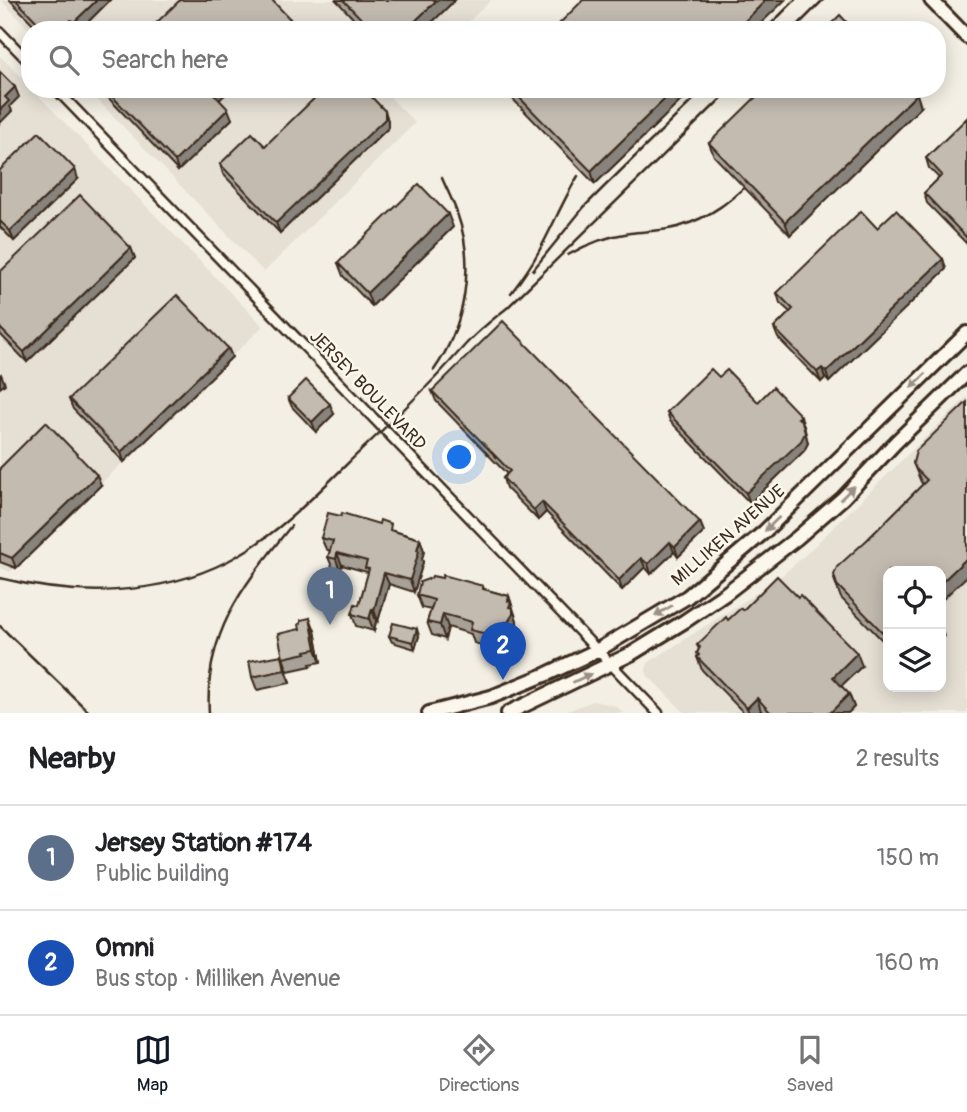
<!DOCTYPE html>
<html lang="en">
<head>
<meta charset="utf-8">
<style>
	:root { --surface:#fff; --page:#f2f2f2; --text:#202124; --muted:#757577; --line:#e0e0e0; --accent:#111827 }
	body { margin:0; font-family:Pangolin,sans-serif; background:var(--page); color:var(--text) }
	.controls { position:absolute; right:21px; bottom:21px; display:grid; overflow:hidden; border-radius:14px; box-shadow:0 4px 18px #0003 }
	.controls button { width:63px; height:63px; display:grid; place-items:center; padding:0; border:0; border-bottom:2px solid var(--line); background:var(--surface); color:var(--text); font:35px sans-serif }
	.you { position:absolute; left:460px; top:458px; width:24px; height:24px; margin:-18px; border:5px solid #fff; border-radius:50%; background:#1a73e8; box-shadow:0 0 0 10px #1a73e833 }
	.badge { display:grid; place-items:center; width:46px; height:46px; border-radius:50%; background:var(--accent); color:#fff; font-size:23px; font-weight:700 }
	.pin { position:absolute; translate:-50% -58px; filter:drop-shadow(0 2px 4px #0008) }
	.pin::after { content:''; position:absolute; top:37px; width:24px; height:21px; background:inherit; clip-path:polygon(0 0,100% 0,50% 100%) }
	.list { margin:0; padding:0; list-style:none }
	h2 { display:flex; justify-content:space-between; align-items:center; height:91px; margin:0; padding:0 28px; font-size:30px }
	h2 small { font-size:23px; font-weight:400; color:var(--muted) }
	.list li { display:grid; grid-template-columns:46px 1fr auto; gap:21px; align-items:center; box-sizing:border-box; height:105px; padding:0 28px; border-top:2px solid var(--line) }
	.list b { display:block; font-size:26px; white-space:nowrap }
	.list p { margin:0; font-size:23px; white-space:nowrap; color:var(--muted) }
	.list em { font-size:23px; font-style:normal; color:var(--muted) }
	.icon { flex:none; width:38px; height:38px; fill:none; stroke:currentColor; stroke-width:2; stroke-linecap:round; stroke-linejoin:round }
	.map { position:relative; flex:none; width:967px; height:713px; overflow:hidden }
	.search { position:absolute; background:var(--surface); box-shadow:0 4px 18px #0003; left:21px; right:21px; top:21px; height:77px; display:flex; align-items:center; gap:18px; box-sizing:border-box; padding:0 24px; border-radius:28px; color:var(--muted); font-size:26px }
	.sheet { height:301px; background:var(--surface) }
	nav { display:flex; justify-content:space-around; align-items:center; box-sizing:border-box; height:98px; border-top:2px solid var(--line); background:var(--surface); font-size:19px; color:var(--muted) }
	nav a { display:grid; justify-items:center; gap:4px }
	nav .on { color:var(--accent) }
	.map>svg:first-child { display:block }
</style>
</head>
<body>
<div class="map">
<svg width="967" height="713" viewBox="0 0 967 713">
	<rect width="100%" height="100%" fill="#f3efe4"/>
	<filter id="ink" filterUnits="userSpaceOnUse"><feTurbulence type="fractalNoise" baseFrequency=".0143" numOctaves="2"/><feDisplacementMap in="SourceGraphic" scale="14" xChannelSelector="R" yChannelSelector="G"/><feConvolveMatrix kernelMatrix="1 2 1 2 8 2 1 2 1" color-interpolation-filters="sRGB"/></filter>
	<g filter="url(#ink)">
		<g fill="#e5dfd4" fill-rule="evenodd">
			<path d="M 1,0 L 491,0 L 460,30 L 30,30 Z"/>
			<path d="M 0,56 L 30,86 L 30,89 L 32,89 L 263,326 L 10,572 L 0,568 Z"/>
			<path d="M 87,89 L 400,89 L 391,98 L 415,123 L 264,272 Z"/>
			<path d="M 967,397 L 967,713 L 685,713 L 647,675 L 646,670 L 648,663 L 774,582 L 801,559 ZM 888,571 L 941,571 L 941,687 L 888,687 Z"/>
			<path d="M 593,701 L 616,706 L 623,713 L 562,713 Z"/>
		</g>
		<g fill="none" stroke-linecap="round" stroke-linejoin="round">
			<g stroke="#3b2a1e" stroke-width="13">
				<g id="minor">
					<path d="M 0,32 L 30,63"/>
					<path d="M 56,89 L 658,713"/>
				</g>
			</g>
			<g stroke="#3b2a1e" stroke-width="18">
				<path id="secondary" d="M 931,0 L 967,37"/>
			</g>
			<g stroke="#3b2a1e" stroke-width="18">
				<g id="primary">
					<path d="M 429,713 L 491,697 L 547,674 L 598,650 L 687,597 L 764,532 L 967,333"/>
					<path d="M 508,713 L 631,654 L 685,621 L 725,594 L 797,538 L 843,498 L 896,442 L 967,373"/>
				</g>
			</g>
			<use href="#minor" stroke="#fbf7ec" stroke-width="8"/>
			<use href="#secondary" stroke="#fbf7ec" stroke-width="12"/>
			<use href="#primary" stroke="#fbf7ec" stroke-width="12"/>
			<g stroke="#3b2a1e" stroke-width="2.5">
				<path d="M 765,30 L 795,0"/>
				<path d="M 793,30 L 823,0"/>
				<path d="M 568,255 C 587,244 608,236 630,233 C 646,231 663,231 678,227 C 715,216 733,198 760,173"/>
				<path d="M 533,270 L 584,207 L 604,187 L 704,89"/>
				<path d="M 511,293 C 521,280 531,266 539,251 C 553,226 563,200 578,176"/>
				<path d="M 434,370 C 465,326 476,265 457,213 C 453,201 447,190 442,178"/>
				<path d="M 0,578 C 75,597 157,597 228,561 C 274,537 311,500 347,464 C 375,437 404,410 431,382 C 443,370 455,356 467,343 C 479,330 493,319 507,308 L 731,89"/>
				<path d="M 0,626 L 90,713"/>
				<path d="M 209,713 C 204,632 244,585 291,526"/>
			</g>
		</g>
		<g fill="#a8a197" stroke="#3b2a1e" stroke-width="2">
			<path d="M 10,0 L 110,0 L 80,30 L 39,30 Z"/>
			<path d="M 336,0 L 455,0 L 424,30 L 364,30 Z"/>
			<path d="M 100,89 L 231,89 L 219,100 L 232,119 L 178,171 Z"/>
			<path d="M 505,89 L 693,89 L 595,184 L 506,92 Z"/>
			<path d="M 921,107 L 790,235 L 714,156 L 709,143 Z"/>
			<path d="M 385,111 L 388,121 L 388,128 L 280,233 L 223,174 L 220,164 L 265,146 Z"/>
			<path d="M 967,118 L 967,244 L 927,203 L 924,193 L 939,178 L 929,168 L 926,158 Z"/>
			<path d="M 0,170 L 78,179 L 14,241 L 0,227 Z"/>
			<path d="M 453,227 L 372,306 L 343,276 L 338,263 Z"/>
			<path d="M 877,228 L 943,259 L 946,269 L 829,382 L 825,378 L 821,382 L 778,338 L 774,328 L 790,312 L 780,303 L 777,293 Z"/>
			<path d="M 131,248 L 135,258 L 27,362 L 0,334 L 0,272 Z"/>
			<path d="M 228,348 L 232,357 L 124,462 L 73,409 L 69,399 Z"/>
			<path d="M 719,377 L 758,402 L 804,426 L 808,443 L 804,451 L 750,503 L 670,421 L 667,412 Z"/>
			<path d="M 432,391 L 700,522 L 704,532 L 678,557 L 674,552 L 651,574 L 645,567 L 622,590 L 546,512 L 538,520 L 506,488 L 503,478 L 507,474 L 436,401 Z"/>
			<path d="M 288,398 L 334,414 L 316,432 L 292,407 Z"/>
			<path d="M 967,402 L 888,571 L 888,646 L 841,598 L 834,579 L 869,538 L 923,484 L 921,482 L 913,463 Z"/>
			<path d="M 0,468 L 101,485 L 16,568 L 0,562 Z"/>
			<path d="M 394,531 L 420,539 L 424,551 L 422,559 L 423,562 L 414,592 L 389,584 L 378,621 L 376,621 L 374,631 L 356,626 L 352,614 L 359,605 L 368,574 L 367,572 L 342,565 L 340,571 L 333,569 L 328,557 L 330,551 L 326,549 L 321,538 Z"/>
			<path d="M 442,578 L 483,586 L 484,589 L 509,596 L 517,621 L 517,627 L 513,635 L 510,635 L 509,640 L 505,639 L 503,647 L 491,650 L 489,647 L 474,643 L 471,634 L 448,627 L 445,639 L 432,635 L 427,622 L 431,610 L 422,608 L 417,595 Z"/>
			<path d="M 743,610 L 862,666 L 841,686 L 849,694 L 854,707 L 848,713 L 763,713 L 761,711 L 759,713 L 744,713 L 702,670 L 697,657 L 698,655 L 697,653 L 699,649 L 697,645 L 728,620 Z"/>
			<path d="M 310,618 L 315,631 L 321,662 L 310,664 L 311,666 L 288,671 L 283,658 L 300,629 Z"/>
			<path d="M 389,636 L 419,636 L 415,649 L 392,642 Z"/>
			<path d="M 282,655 L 286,668 L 290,683 L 257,690 L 252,677 Z"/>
		</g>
		<g fill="#88837b" stroke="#3b2a1e" stroke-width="2">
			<path d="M 97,0 L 110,0 L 80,30 L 76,30 L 74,22 Z"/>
			<path d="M 437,0 L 455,0 L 424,30 L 406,30 Z"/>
			<path d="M 766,0 L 785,0 L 754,30 L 736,30 Z"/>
			<path d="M 290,19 L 293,28 L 292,30 L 278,30 Z"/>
			<path d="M 71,20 L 75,30 L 61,30 Z"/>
			<path d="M 15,87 L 19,97 L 10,106 L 12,111 L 0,123 L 0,110 L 5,97 Z"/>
			<path d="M 217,89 L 231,89 L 216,103 L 213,93 Z"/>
			<path d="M 675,89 L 693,89 L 595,184 L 591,171 Z"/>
			<path d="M 917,94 L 921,107 L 790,235 L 785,222 Z"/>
			<path d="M 228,109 L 232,119 L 178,171 L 175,161 Z"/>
			<path d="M 385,111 L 388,121 L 388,128 L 280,233 L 276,223 Z"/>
			<path d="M 75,169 L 78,179 L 14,241 L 10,231 Z"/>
			<path d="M 448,214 L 453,227 L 372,306 L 367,293 Z"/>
			<path d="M 131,248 L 135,258 L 27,362 L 24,352 Z"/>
			<path d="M 943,259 L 946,269 L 829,382 L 826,372 Z"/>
			<path d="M 228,348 L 232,357 L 124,462 L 121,452 Z"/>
			<path d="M 822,368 L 825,378 L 821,382 L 817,372 Z"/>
			<path d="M 1,374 L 5,384 L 0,388 L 0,375 Z"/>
			<path d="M 330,404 L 334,414 L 316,432 L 312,422 Z"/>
			<path d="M 801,416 L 808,443 L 804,451 L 750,503 L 746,493 Z"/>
			<path d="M 97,475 L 101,485 L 16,568 L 12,558 Z"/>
			<path d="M 542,502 L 546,512 L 538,520 L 534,510 Z"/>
			<path d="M 700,522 L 704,532 L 678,557 L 675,547 Z"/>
			<path d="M 420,539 L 424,551 L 422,559 L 423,562 L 414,592 L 410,580 Z"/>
			<path d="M 670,542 L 674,552 L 651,574 L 648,564 Z"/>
			<path d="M 337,553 L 342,565 L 340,571 L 336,559 Z"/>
			<path d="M 641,558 L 645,567 L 622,590 L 619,580 Z"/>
			<path d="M 967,558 L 967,576 L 941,601 L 941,583 Z"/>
			<path d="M 384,573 L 389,584 L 378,621 L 374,610 Z"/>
			<path d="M 509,596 L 517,621 L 517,627 L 513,635 L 508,622 L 508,601 Z"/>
			<path d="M 372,609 L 376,621 L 374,631 L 369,619 Z"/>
			<path d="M 443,614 L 448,627 L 445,639 L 440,625 Z"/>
			<path d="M 310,618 L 315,631 L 321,662 L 316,649 Z"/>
			<path d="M 505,622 L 510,635 L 509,640 L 504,627 Z"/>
			<path d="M 500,626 L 505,639 L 503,647 L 498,634 Z"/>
			<path d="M 941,627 L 944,637 L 941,640 Z"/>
			<path d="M 417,629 L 419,636 L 415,649 L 413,642 Z"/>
			<path d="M 857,653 L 862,666 L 837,690 L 833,677 Z"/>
			<path d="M 282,655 L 286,668 L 290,683 L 285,670 Z"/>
			<path d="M 849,694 L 854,707 L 848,713 L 830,713 Z"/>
			<path d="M 757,698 L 761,711 L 759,713 L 749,713 L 747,708 Z"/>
		</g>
		<g fill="#c3bbb0" stroke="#3b2a1e" stroke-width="2">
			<path d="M 16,0 L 97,0 L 74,22 L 71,20 L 61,30 L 52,30 L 47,24 L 43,28 Z"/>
			<path d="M 180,0 L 272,0 L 290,19 L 278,30 L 149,30 Z"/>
			<path d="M 343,0 L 437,0 L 406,30 L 372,30 Z"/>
			<path d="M 583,0 L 766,0 L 736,30 L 553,30 Z"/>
			<path d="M 840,15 L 854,30 L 825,30 Z"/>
			<path d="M 0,72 L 15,87 L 5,97 L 9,101 L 0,110 Z"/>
			<path d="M 105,89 L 217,89 L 213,93 L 228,109 L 175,161 Z"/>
			<path d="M 324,89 L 364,89 L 385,111 L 385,119 L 276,223 L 220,164 L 252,133 L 265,146 Z"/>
			<path d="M 511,89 L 675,89 L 591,171 Z"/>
			<path d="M 764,89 L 912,89 L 917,94 L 785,222 L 709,143 Z"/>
			<path d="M 967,118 L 967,238 L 924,193 L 942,175 L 926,158 Z"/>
			<path d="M 39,132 L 75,169 L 10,231 L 0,221 L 0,170 Z"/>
			<path d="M 419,184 L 448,214 L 367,293 L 338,263 Z"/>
			<path d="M 80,195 L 131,248 L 24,352 L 0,328 L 0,272 Z"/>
			<path d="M 896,210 L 943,259 L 826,372 L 822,368 L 817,372 L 774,328 L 793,309 L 777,293 L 861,211 L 877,228 Z"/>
			<path d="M 177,295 L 228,348 L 121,452 L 69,399 Z"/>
			<path d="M 503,321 L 700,522 L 675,547 L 670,542 L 648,564 L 641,558 L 619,580 L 542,502 L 534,510 L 503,478 L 510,471 L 432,391 Z"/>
			<path d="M 711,369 L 719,377 L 727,370 L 758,402 L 773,387 L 801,416 L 798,418 L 802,421 L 805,433 L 801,441 L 746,493 L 667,412 Z"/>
			<path d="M 306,380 L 330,404 L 312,422 L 288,398 Z"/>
			<path d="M 967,402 L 967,558 L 941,583 L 941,571 L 888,571 L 888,638 L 837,585 L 834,575 L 837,567 L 869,538 L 927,480 L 916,469 L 913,463 L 916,451 Z"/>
			<path d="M 46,422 L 97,475 L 12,558 L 0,553 L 0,468 Z"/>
			<path d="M 328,513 L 341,516 L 342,513 L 379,524 L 380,520 L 391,524 L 390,530 L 420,539 L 417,550 L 419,551 L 410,580 L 384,573 L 374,610 L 372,609 L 369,619 L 352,614 L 355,604 L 359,605 L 369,569 L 365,568 L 367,561 L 337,553 L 336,559 L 328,557 L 333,541 L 321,538 Z"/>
			<path d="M 443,575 L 483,586 L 483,589 L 509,596 L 508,601 L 511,602 L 509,607 L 513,608 L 513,614 L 508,622 L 505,622 L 504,627 L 500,626 L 498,634 L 486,637 L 487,634 L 470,630 L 472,622 L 443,614 L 440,625 L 427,622 L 434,600 L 417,595 L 420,582 L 431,578 L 432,576 L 442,578 Z"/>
			<path d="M 777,576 L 798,597 L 800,595 L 857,653 L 833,677 L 849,694 L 830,713 L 771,713 L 757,698 L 747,708 L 697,657 L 699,655 L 697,653 L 700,647 L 697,645 L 726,617 L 728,620 L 741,608 L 743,610 Z"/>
			<path d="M 310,618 L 316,649 L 305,651 L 306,653 L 283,658 L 278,634 L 300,629 L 299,624 L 301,623 L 301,620 Z"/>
			<path d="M 393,623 L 417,629 L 413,642 L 389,636 Z"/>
			<path d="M 282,655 L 285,670 L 252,677 L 249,661 Z"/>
		</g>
		<defs><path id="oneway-solid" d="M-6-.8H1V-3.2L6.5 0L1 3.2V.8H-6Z" transform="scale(1.75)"/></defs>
		<g fill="#9b9085">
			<use href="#oneway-solid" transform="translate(918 381) rotate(136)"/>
			<use href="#oneway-solid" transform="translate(847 493) rotate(-45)"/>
			<use href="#oneway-solid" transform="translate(772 524) rotate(136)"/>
			<use href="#oneway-solid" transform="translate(663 611) rotate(149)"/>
			<use href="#oneway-solid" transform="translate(582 678) rotate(-25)"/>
		</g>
	</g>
	<g text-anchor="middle" stroke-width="5" stroke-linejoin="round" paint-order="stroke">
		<g font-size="18" fill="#3b2a1e" stroke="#fbf7ec">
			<text transform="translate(368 390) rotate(46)" y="6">JERSEY BOULEVARD</text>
			<text transform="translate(728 535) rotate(-41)" y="6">MILLIKEN AVENUE</text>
		</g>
	</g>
</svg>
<div class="controls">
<button><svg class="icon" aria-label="locate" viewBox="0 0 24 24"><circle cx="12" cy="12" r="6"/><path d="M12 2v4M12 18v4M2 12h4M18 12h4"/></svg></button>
<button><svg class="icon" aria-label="layers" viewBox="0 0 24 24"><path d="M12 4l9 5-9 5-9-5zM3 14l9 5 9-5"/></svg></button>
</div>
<div class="you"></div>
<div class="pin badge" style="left:330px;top:625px;background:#5c6f8a">1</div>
<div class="pin badge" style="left:503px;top:680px;background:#1a4fb4">2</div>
<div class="search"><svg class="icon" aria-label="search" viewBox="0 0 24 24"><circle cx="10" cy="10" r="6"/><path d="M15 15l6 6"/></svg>Search here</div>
</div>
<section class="sheet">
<h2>Nearby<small>2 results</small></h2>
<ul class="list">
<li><span class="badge" style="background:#5c6f8a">1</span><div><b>Jersey Station #174</b><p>Public building</p></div><em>150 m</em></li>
<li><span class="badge" style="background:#1a4fb4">2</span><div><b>Omni</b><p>Bus stop · Milliken Avenue</p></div><em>160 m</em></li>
</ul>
</section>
<nav>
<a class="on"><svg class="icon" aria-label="map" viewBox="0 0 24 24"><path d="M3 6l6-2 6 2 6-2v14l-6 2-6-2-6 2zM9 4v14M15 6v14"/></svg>Map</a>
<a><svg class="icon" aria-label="directions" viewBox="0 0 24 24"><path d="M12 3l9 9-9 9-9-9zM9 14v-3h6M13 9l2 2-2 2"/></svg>Directions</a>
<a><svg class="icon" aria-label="saved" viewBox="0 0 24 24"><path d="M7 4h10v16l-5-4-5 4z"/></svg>Saved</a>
</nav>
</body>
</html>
